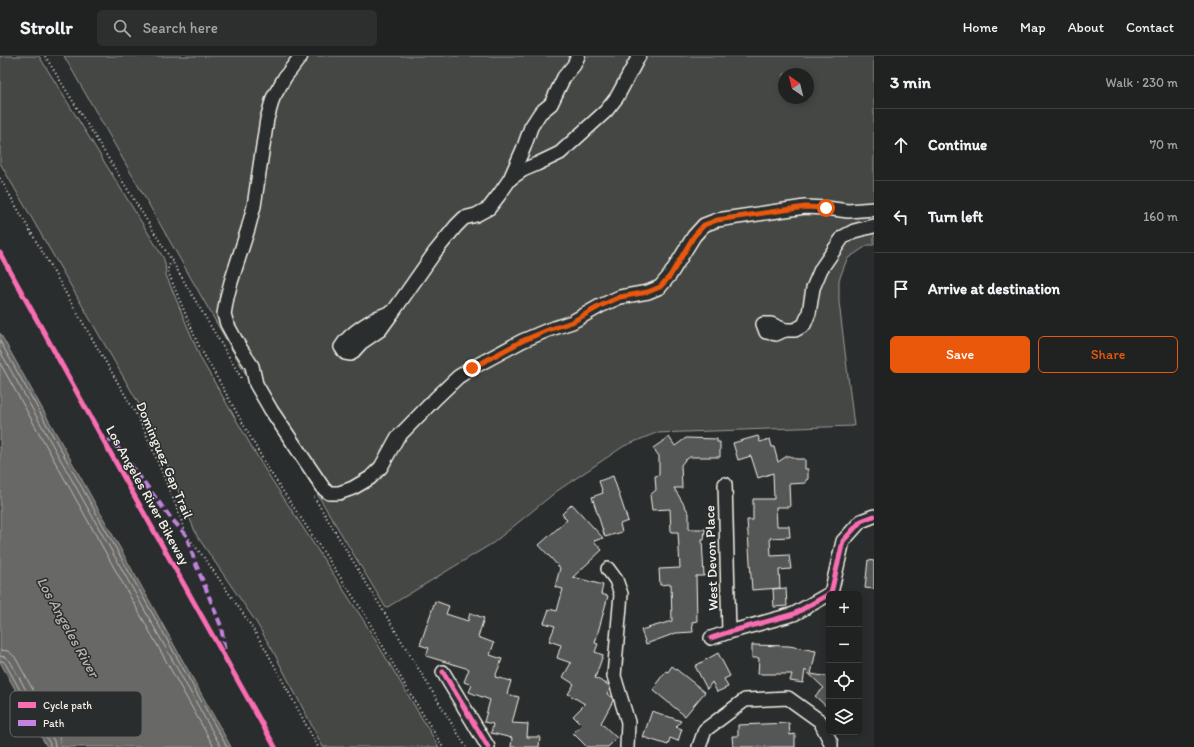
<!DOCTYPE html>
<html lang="en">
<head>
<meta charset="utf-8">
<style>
	:root { --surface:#202222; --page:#2d2f2f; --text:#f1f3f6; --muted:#a2a4a5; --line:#3d3f40; --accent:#ea580c }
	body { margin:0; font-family:Itim,sans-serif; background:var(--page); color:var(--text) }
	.controls { position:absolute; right:12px; bottom:12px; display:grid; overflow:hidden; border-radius:6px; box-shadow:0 2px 6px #0003 }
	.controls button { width:36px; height:36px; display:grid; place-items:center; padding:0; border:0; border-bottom:1px solid var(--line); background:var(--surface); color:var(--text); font:20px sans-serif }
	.compass { position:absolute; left:778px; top:12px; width:36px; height:36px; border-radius:50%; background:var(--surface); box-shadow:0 2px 6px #0003; rotate:325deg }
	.stop { position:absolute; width:12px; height:12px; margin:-9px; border:3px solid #ea580c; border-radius:50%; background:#fff }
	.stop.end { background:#ea580c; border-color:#fff; box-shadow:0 1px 4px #0008 }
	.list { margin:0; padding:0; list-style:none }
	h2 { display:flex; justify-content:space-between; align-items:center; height:52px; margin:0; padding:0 16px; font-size:17px }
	h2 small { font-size:13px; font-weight:400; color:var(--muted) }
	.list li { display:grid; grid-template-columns:26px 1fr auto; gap:12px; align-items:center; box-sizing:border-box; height:72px; padding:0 16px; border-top:1px solid var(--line) }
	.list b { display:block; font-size:15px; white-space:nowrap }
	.list em { font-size:13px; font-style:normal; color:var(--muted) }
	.actions { display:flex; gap:8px; padding:12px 16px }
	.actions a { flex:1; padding:9px 0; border:1px solid var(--accent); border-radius:6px; text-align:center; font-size:14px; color:var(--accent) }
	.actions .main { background:var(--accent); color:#fff }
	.icon { flex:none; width:22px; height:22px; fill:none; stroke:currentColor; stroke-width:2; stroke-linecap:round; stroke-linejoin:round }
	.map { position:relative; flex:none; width:874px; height:691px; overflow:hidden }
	header { display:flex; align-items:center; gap:24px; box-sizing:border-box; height:56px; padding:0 20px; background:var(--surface); border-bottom:1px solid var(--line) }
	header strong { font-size:19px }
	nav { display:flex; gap:22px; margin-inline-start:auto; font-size:14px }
	.search { width:280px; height:36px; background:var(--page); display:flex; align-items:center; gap:10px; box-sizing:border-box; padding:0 14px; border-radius:6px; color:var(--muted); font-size:15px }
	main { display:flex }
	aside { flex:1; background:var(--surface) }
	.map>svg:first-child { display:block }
</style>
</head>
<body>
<header>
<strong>Strollr</strong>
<div class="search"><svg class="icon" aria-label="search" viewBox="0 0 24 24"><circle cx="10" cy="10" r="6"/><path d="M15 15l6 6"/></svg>Search here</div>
<nav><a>Home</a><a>Map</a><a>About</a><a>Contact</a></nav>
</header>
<main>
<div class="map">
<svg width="874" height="691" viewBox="0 0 874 691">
	<rect width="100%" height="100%" fill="#2a2d2e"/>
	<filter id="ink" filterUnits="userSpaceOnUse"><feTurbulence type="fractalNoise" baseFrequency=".025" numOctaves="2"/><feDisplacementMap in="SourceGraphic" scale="8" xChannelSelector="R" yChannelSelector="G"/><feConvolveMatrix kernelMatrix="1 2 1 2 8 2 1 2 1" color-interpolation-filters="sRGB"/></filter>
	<g filter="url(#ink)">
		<g fill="#444645" stroke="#9c9c96" fill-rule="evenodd">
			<path d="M 0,0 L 39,0 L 163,201 L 165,207 L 166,219 L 201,303 L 264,412 L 364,565 L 439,691 L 323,691 L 273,595 L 256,566 L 197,480 L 151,369 L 0,107 Z"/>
			<path d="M 64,0 L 874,0 L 874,189 L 868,189 L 847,203 L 839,224 L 839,246 L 854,370 L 656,377 L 624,390 L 557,435 L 493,487 L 386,552 L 264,350 ZM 784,18 L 808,18 L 808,42 L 784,42 Z"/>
		</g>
		<path fill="#676866" stroke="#9f9f9a" d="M 0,277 L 231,691 L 47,691 L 0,606 Z"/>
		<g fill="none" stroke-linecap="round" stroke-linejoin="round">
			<g stroke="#bcbab4" stroke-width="1">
				<path d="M 0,285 L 227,691"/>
				<path d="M 0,295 L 221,691"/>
				<path d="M 0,307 L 214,691"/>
				<path d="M 0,594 L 8,595 L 15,601 L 60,683 L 61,691"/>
				<path d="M 0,600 L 5,601 L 10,605 L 54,685 L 55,691"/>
				<path d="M 0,605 L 3,605 L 5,607 L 50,688 L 50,691"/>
			</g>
		</g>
		<g fill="#555756" stroke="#f4f1e8">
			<path d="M 758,380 L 760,386 L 770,383 L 772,391 L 774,391 L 778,406 L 787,400 L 790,400 L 796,403 L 805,403 L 805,413 L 808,413 L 808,423 L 806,424 L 806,427 L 789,428 L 790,451 L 776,451 L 777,470 L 789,470 L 790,481 L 770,482 L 771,500 L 789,499 L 791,513 L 779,514 L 780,532 L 752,534 L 747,464 L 753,464 L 753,443 L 774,443 L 773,417 L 758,422 L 751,400 L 738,404 L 733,387 Z"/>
			<path d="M 669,381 L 675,390 L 686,382 L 717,383 L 717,386 L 720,386 L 720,401 L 690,401 L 684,405 L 681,409 L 682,432 L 674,432 L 689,457 L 689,473 L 705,473 L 704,484 L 702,484 L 704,520 L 696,520 L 697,565 L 692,566 L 693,576 L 676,577 L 646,588 L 641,574 L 672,565 L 671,528 L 660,529 L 659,513 L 680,512 L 678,476 L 671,476 L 670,453 L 652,454 L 650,439 L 656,434 L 655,420 L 659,419 L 659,400 L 653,392 Z"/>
			<path d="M 613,420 L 628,465 L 620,468 L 622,476 L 605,481 L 592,441 L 603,437 L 599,425 Z"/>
			<path d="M 572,448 L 603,482 L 594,485 L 602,494 L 573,521 L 603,529 L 601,538 L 608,540 L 595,587 L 598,588 L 595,596 L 603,599 L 595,622 L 609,629 L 610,633 L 607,638 L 612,641 L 613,645 L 601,667 L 617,682 L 608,691 L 587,691 L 573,677 L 582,669 L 573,660 L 585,648 L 568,638 L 574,628 L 563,621 L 571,607 L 557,602 L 561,589 L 549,585 L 555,570 L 544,567 L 549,553 L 557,555 L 563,533 L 555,531 L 560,512 L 539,489 L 567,464 L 562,458 Z"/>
			<path d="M 868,504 L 874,505 L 874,533 L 865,532 Z"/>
			<path d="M 786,532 L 787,550 L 774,551 L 773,533 Z"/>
			<path d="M 435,545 L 449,550 L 446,558 L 468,565 L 470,557 L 484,562 L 478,581 L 494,587 L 490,599 L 502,603 L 495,621 L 511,625 L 507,638 L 519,641 L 512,667 L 528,668 L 527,681 L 540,681 L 539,691 L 511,691 L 512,682 L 491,677 L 493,668 L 484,666 L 490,644 L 469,636 L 472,629 L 464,626 L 469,613 L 426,600 L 429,592 L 420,589 Z"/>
			<path d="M 752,589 L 789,590 L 816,595 L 811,618 L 829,621 L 829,653 L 815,640 L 824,632 L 805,614 L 803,627 L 790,625 L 792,618 L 758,618 L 759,602 L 752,602 Z"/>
			<path d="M 718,597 L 730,620 L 724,623 L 728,631 L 717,636 L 712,626 L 707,633 L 695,610 Z"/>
			<path d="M 672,610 L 705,636 L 685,660 L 653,634 L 657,629 L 656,628 L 666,615 L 668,616 Z"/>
			<path d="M 652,655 L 681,665 L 676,671 L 682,673 L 678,685 L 670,682 L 668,689 L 643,681 Z"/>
			<path d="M 789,667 L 790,679 L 795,678 L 795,691 L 733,691 L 732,680 L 738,680 L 738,669 Z"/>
		</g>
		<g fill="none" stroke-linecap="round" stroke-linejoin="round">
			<g stroke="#f4f1e8" stroke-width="16">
				<g id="minor">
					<path d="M 301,0 L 285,21 L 273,42 L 267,63 L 254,150 L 248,173 L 231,226 L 227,241 L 224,258 L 227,268 L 239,290 L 252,310 L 256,328 L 271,354 L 324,433 L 329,437 L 339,437 L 353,432 L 370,422 L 381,411 L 397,382 L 436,342 L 458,321 L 472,312 L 522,285 L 548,274 L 572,266 L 600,250 L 620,241 L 648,236 L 660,231 L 670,219 L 694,180 L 704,169 L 717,164 L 805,151 L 826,152 L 848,155 L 874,153"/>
					<path d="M 510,123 L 523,114 L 537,108 L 560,97 L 606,55 L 617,41 L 639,0"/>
					<path d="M 393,256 L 435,196 L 456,170 L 464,162 L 476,159 L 489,152 L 499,139 L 510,123 L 524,91 L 531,71 L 540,57 L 551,48 L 564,21 L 574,9 L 578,0"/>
					<path d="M 393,256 L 380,274 L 361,287 L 351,298 L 345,297 L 341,291 C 350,276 376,260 393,256 Z"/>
					<path d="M 763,268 L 771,268 L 785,274 L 776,278 L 766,276 Z"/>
					<path d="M 785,274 L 795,274 L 804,269 L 809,257 L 813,232 L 821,213 L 843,181 L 854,175 L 874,170"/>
					<path d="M 725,428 L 729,576"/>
					<path d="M 608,513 L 616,524 L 621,538 L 614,620 L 628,666 L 627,691"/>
					<path d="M 711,582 L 729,576 L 794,558 L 831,537 L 843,485 L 861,465 L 874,460"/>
					<path d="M 443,616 L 488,691"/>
					<path d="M 699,691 L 705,674 L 745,644 L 788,642 L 820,665 L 831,687 L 831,691"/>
				</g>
			</g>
			<g stroke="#f4f1e8" stroke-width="2" stroke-dasharray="1 3" stroke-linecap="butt">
				<path d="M 45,0 L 172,205 L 242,323"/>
				<path d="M 0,122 L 80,262 L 135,356 L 144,373 L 179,457 L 186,479 L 206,504 L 248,565 L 266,594 L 318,691"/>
				<path d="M 172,205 L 168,211 L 168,216 L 198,288 L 269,414 L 364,557 L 405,629 L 443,691"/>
				<path d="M 314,441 L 466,691"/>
			</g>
			<use href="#minor" stroke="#2a2d2e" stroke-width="13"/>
			<path stroke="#c483df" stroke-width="4" stroke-dasharray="8 4" stroke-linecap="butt" d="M 104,384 L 110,385 L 118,392 L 170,461 L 186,479 L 195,506 L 221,570 L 225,596"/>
			<g stroke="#2a2d2e" stroke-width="8">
				<g id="cycleway">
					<path d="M 0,197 L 126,425 L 275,691"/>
					<path d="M 711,582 L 729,576 L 794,558 L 831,537 L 843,485 L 861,465 L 874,460"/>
					<path d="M 443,616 L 488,691"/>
				</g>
			</g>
			<use href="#cycleway" stroke="#f96db3" stroke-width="5"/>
		</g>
	</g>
	<g fill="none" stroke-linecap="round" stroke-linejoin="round" filter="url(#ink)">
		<path stroke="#ea580c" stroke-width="5" d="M 472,312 L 522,285 L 548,274 L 572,266 L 600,250 L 620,241 L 648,236 L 660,231 L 670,220 L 694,180 L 704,169 L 717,164 L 805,151 L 826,152"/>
	</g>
	<g text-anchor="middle" stroke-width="3" stroke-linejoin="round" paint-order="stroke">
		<g font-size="14" fill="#f4f1e8" stroke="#2a2d2e">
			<text transform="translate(165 404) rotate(67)" y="5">Dominguez Gap Trail</text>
			<text transform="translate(148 439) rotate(61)" y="5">Los Angeles River Bikeway</text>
			<text transform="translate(711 502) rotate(-92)" y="5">West Devon Place</text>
		</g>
		<g font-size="15" font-style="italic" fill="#b5b3ae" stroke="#2a2d2e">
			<text transform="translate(68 571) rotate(61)" y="5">Los Angeles River</text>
		</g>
	</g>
	<rect x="10" y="635" width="132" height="46" rx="6" fill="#2a2d2e" stroke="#676866" stroke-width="1"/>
	<rect x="18" y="646" width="18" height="6" fill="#f96db3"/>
	<rect x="18" y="664" width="18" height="6" fill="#c483df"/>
	<g font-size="11" fill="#f4f1e8">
		<text x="43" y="653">Cycle path</text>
		<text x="43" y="671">Path</text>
	</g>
</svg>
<div class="controls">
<button>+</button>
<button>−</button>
<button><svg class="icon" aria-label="locate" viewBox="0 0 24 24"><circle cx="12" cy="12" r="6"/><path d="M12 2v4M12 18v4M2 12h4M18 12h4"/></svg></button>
<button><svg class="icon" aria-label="layers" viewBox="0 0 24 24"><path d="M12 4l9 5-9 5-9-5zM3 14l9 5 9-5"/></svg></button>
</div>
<svg class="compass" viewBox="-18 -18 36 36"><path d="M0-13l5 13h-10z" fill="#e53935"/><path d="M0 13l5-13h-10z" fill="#a2a4a5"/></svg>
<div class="stop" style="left:826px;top:152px"></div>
<div class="stop end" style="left:472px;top:312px"></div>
</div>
<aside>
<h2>3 min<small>Walk · 230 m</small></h2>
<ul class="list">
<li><svg class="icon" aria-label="ahead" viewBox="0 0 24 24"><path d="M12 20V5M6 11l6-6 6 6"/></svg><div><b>Continue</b></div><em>70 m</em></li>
<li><svg class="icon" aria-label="left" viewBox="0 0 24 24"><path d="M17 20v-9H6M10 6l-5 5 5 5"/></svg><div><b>Turn left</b></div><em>160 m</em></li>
<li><svg class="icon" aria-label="arrive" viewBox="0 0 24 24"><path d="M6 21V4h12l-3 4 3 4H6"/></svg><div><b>Arrive at destination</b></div></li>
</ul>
<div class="actions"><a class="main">Save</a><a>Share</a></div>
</aside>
</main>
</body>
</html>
